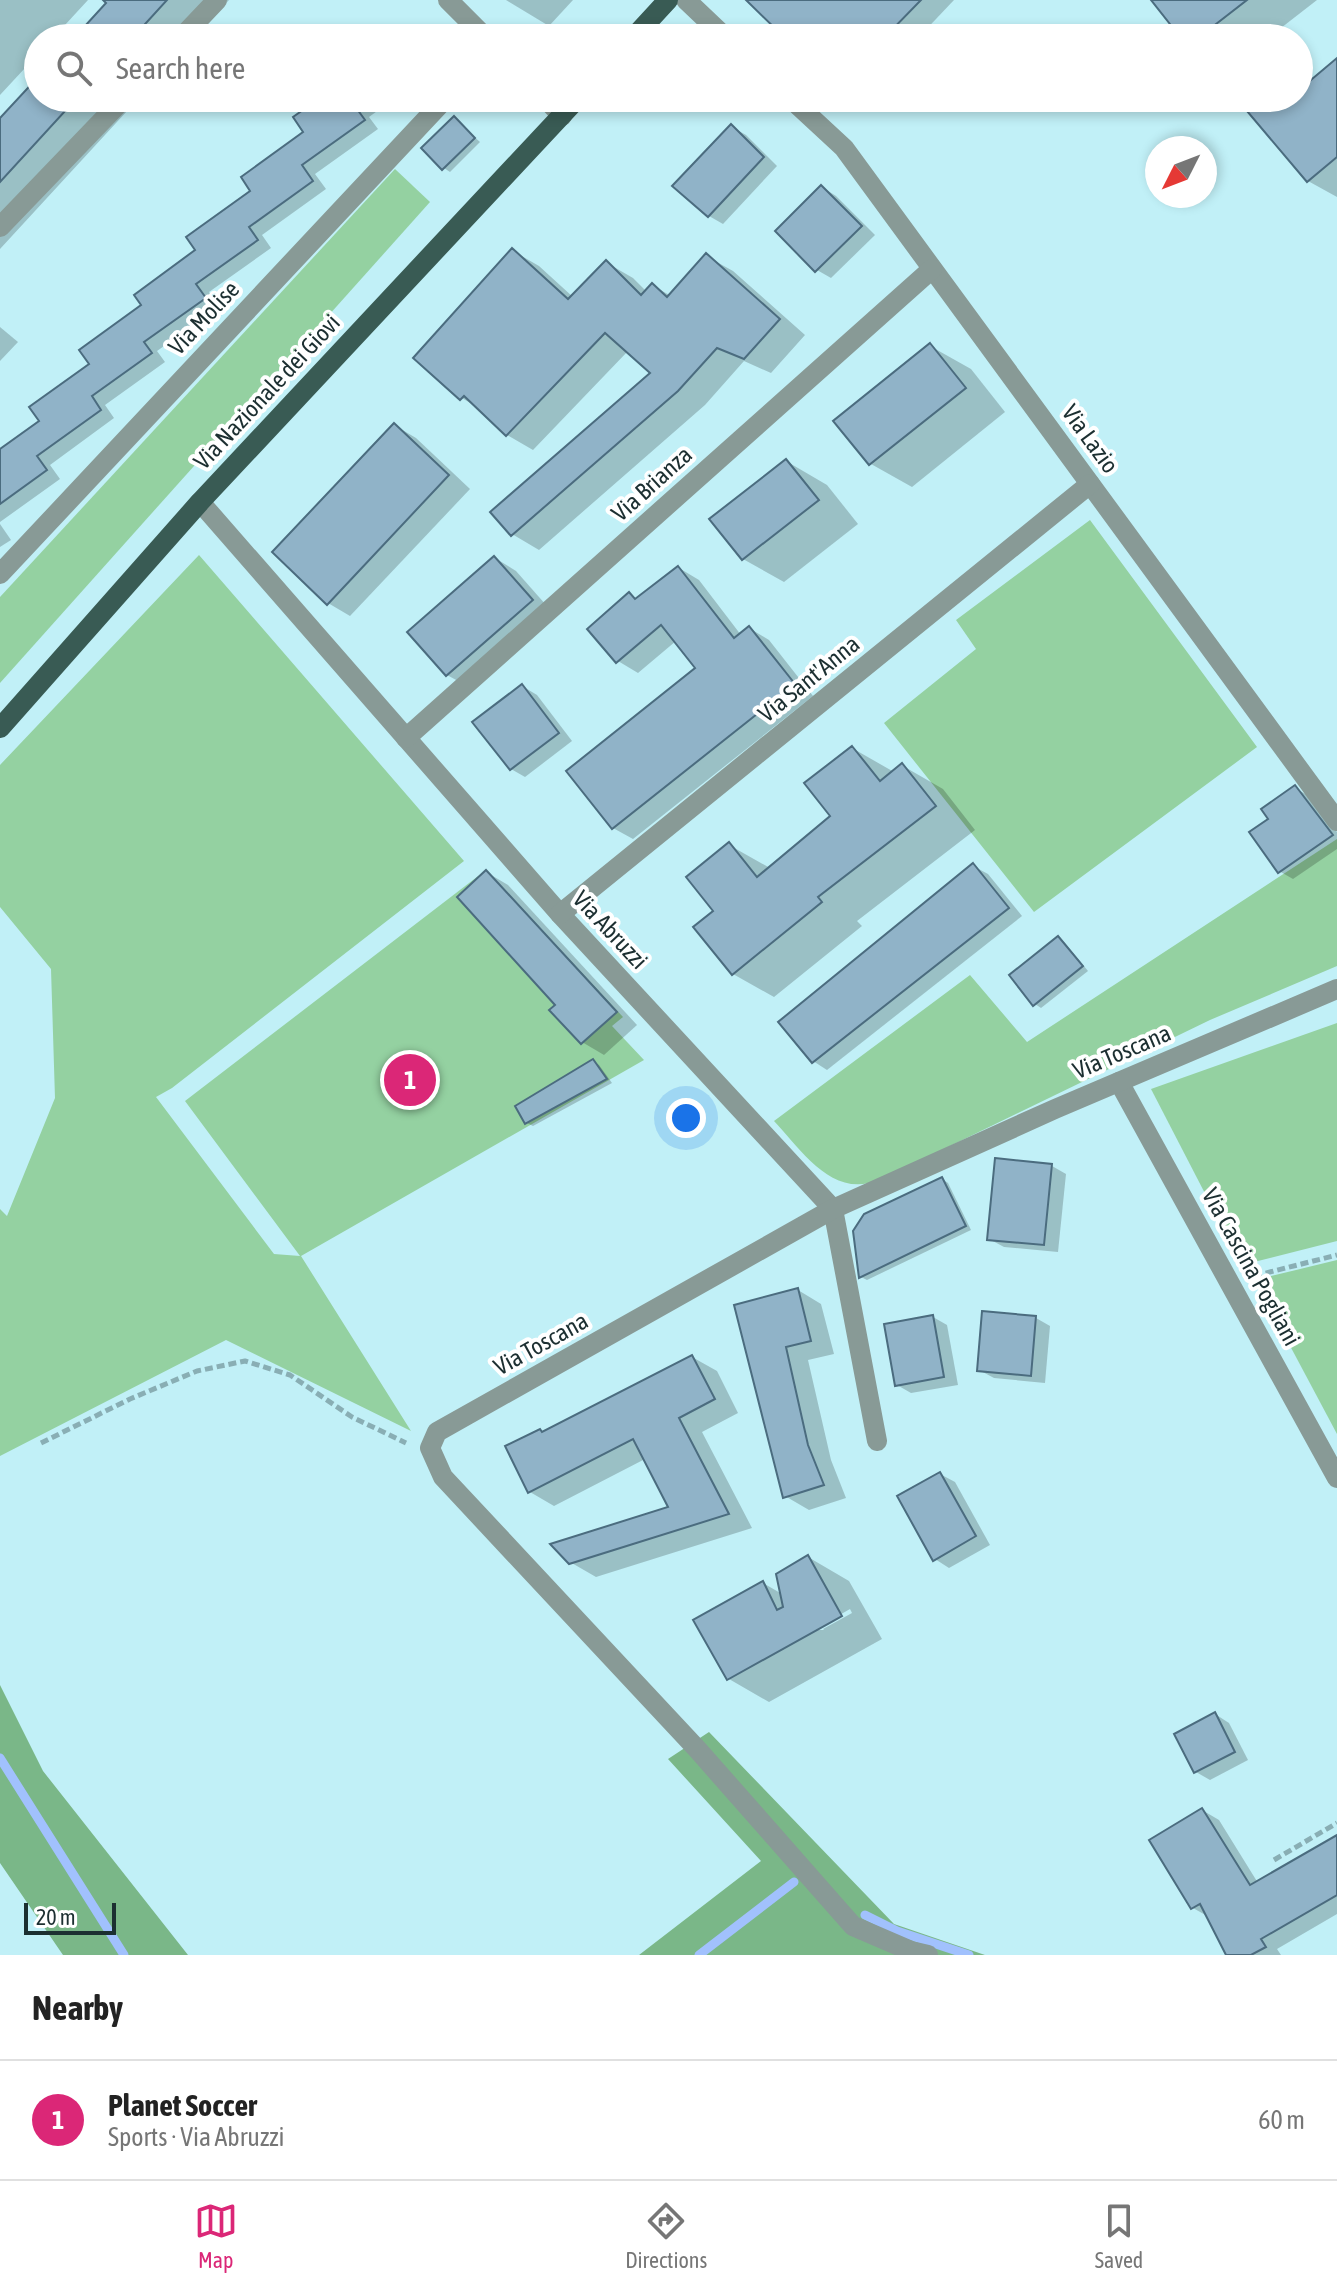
<!DOCTYPE html>
<html lang="en">
<head>
<meta charset="utf-8">
<style>
	:root { --surface:#fff; --page:#f2f2f2; --text:#222; --muted:#767676; --line:#e0e0e0; --accent:#db2777 }
	body { margin:0; font-family:"Asap Condensed",sans-serif; background:var(--page); color:var(--text) }
	.compass { position:absolute; left:1145px; top:136px; width:72px; height:72px; border-radius:50%; background:var(--surface); box-shadow:0 4px 12px #0003; rotate:228deg }
	.scale { position:absolute; left:24px; bottom:20px; width:92px; box-sizing:border-box; padding-left:8px; border:4px solid #1c2f31; border-top:0; font-size:22px; line-height:28px; white-space:nowrap; color:#1c2f31; -webkit-text-stroke:6px #fff; paint-order:stroke }
	.you { position:absolute; left:686px; top:1118px; width:28px; height:28px; margin:-20px; border:6px solid #fff; border-radius:50%; background:#1a73e8; box-shadow:0 0 0 12px #1a73e833 }
	.badge { display:grid; place-items:center; width:52px; height:52px; border-radius:50%; background:var(--accent); color:#fff; font-size:26px; font-weight:700 }
	.pin { position:absolute; translate:-50% -50%; border:4px solid #fff; box-shadow:0 2px 8px #0006 }
	.list { margin:0; padding:0; list-style:none }
	h2 { display:flex; justify-content:space-between; align-items:center; height:104px; margin:0; padding:0 32px; font-size:34px }
	h2 small { font-size:26px; font-weight:400; color:var(--muted) }
	.list li { display:grid; grid-template-columns:52px 1fr auto; gap:24px; align-items:center; box-sizing:border-box; height:120px; padding:0 32px; border-top:2px solid var(--line) }
	.list b { display:block; font-size:30px; white-space:nowrap }
	.list p { margin:0; font-size:26px; white-space:nowrap; color:var(--muted) }
	.list em { font-size:26px; font-style:normal; color:var(--muted) }
	.icon { flex:none; width:44px; height:44px; fill:none; stroke:currentColor; stroke-width:2; stroke-linecap:round; stroke-linejoin:round }
	.map { position:relative; flex:none; width:1337px; height:1955px; overflow:hidden }
	.search { position:absolute; background:var(--surface); box-shadow:0 4px 12px #0003; left:24px; right:24px; top:24px; height:88px; display:flex; align-items:center; gap:20px; box-sizing:border-box; padding:0 28px; border-radius:44px; color:var(--muted); font-size:30px }
	.sheet { height:224px; background:var(--surface) }
	nav { display:flex; justify-content:space-around; align-items:center; box-sizing:border-box; height:112px; border-top:2px solid var(--line); background:var(--surface); font-size:22px; color:var(--muted) }
	nav a { display:grid; justify-items:center; gap:4px }
	nav .on { color:var(--accent) }
	.map>svg:first-child { display:block }
</style>
</head>
<body>
<div class="map">
<svg width="1337" height="1955" viewBox="0 0 1337 1955">
	<rect width="100%" height="100%" fill="#c1f0f7"/>
	<g fill="#94d1a1">
		<path d="M 395,169 L 430,202 L 0,683 L 0,597 Z"/>
		<path d="M 1090,520 L 1257,747 L 1034,912 L 884,723 L 976,649 L 956,620 Z"/>
		<path d="M 199,555 L 464,861 L 172,1088 L 156,1097 L 274,1254 L 300,1256 L 185,1101 L 486,870 L 623,1017 L 612,1026 L 644,1060 L 301,1256 L 411,1431 L 226,1340 L 0,1456 L 0,1209 L 7,1216 L 55,1098 L 51,969 L 0,907 L 0,765 Z"/>
		<path d="M 1337,839 L 1337,966 L 1210,1020 L 915,1163 C 900,1169 884,1179 869,1183 C 828,1193 798,1146 774,1121 L 970,975 L 1027,1042 Z"/>
		<path d="M 1337,1023 L 1337,1241 L 1242,1265 L 1151,1089 Z"/>
		<path d="M 1337,1260 L 1337,1434 L 1255,1280 Z"/>
	</g>
	<g fill="#7ab788">
		<path d="M 0,1685 L 43,1771 L 188,1955 L 63,1955 L 0,1863 Z"/>
		<path d="M 709,1732 L 894,1924 L 985,1955 L 639,1955 L 761,1861 L 668,1759 Z"/>
	</g>
	<g fill="#0003" fill-rule="evenodd">
		<path d="M 0,0 L 88,0 L 53,38 L 38,38 L 38,54 L 0,95 Z"/>
		<path d="M 111,0 L 229,0 L 194,38 L 76,38 Z"/>
		<path d="M 506,0 L 573,0 L 549,26 Z"/>
		<path d="M 768,0 L 954,0 L 918,38 L 788,38 Z"/>
		<path d="M 1153,0 L 1317,0 L 1268,38 L 1183,38 Z"/>
		<path d="M 390,31 L 402,38 L 380,38 Z"/>
		<path d="M 1337,61 L 1337,197 L 1308,181 L 1238,98 L 1299,98 L 1299,70 L 1314,80 Z"/>
		<path d="M 38,80 L 38,98 L 139,98 L 0,249 L 0,121 Z"/>
		<path d="M 323,98 L 395,98 L 369,117 L 378,129 L 315,174 L 326,189 L 262,235 L 271,248 L 209,292 L 219,307 L 157,351 L 165,362 L 105,405 L 114,418 L 50,465 L 60,479 L 0,522 L 0,451 L 42,421 L 144,306 L 198,251 L 306,133 Z"/>
		<path d="M 454,119 L 480,142 L 450,172 L 444,168 Z"/>
		<path d="M 732,127 L 746,135 L 777,166 L 723,224 L 709,216 Z"/>
		<path d="M 822,187 L 836,196 L 875,235 L 831,278 L 817,270 Z"/>
		<path d="M 513,251 L 539,266 L 573,297 L 607,263 L 633,278 L 647,292 L 652,285 L 671,296 L 706,256 L 733,271 L 805,335 L 771,373 L 744,361 L 705,405 L 539,550 L 512,534 L 653,373 L 628,351 L 533,450 L 507,435 L 480,409 L 462,398 L 416,358 Z"/>
		<path d="M 0,327 L 18,342 L 0,361 Z"/>
		<path d="M 930,346 L 971,369 L 1005,412 L 912,487 L 871,464 Z"/>
		<path d="M 394,425 L 416,438 L 470,489 L 350,616 L 328,603 Z"/>
		<path d="M 786,461 L 827,485 L 858,524 L 784,582 L 743,559 Z"/>
		<path d="M 0,524 L 11,540 L 0,547 Z"/>
		<path d="M 495,558 L 516,571 L 554,614 L 469,687 L 447,675 Z"/>
		<path d="M 679,568 L 699,580 L 741,635 L 749,628 L 769,640 L 813,696 L 633,839 L 613,828 L 698,669 L 676,641 L 638,673 L 618,661 L 630,595 L 638,600 Z"/>
		<path d="M 522,686 L 537,695 L 572,741 L 525,777 L 511,769 Z"/>
		<path d="M 852,748 L 894,772 L 903,766 L 943,789 L 975,830 L 857,921 L 862,926 L 774,997 L 733,974 L 716,911 L 729,845 L 770,868 L 833,816 Z"/>
		<path d="M 1295,788 L 1309,796 L 1337,832 L 1337,849 L 1293,879 L 1279,871 L 1270,820 Z"/>
		<path d="M 973,866 L 988,874 L 1022,916 L 827,1070 L 813,1061 Z"/>
		<path d="M 486,872 L 508,885 L 637,1025 L 604,1055 L 582,1042 L 558,1005 Z"/>
		<path d="M 1058,938 L 1064,942 L 1088,971 L 1041,1008 L 1035,1004 Z"/>
		<path d="M 593,1061 L 599,1065 L 612,1083 L 533,1126 L 527,1123 Z"/>
		<path d="M 1052,1166 L 1066,1174 L 1058,1252 L 1004,1247 L 989,1239 Z"/>
		<path d="M 942,1179 L 948,1183 L 971,1230 L 867,1280 L 861,1277 Z"/>
		<path d="M 798,1290 L 821,1304 L 834,1354 L 808,1360 L 831,1460 L 846,1498 L 809,1510 L 785,1496 L 737,1306 Z"/>
		<path d="M 933,1317 L 947,1325 L 958,1385 L 911,1393 L 897,1385 Z"/>
		<path d="M 1036,1318 L 1050,1326 L 1045,1383 L 994,1378 L 979,1370 Z"/>
		<path d="M 692,1357 L 717,1371 L 738,1413 L 702,1432 L 752,1528 L 596,1577 L 570,1562 L 670,1508 L 645,1459 L 554,1506 L 530,1492 L 543,1433 Z"/>
		<path d="M 940,1474 L 955,1482 L 990,1545 L 949,1568 L 935,1559 Z"/>
		<path d="M 808,1557 L 849,1581 L 882,1639 L 769,1702 L 729,1679 L 763,1583 L 782,1594 ZM 850,1609 L 852,1613 L 823,1629 L 824,1630 L 819,1630 L 815,1626 L 822,1628 L 822,1625 Z"/>
		<path d="M 1215,1714 L 1229,1723 L 1248,1760 L 1210,1780 L 1196,1772 Z"/>
		<path d="M 1202,1810 L 1219,1820 L 1258,1883 L 1337,1837 L 1337,1914 L 1277,1949 L 1281,1955 L 1228,1955 L 1209,1917 L 1193,1908 Z"/>
	</g>
	<g fill="none" stroke-linecap="round" stroke-linejoin="round">
		<g stroke="#a1c1fd" stroke-width="9">
			<path d="M 0,1758 L 124,1955"/>
			<path d="M 865,1915 L 897,1931 L 969,1955"/>
			<path d="M 699,1955 L 794,1882"/>
		</g>
	</g>
	<g fill="#90b3c8" stroke="#4b6c7f" stroke-width="2">
		<path d="M 103,0 L 167,0 L 136,34 L 128,26 L 118,38 L 74,38 L 106,3 Z"/>
		<path d="M 746,0 L 921,0 L 884,38 L 785,38 Z"/>
		<path d="M 1151,0 L 1247,0 L 1198,38 L 1181,38 Z"/>
		<path d="M 1337,58 L 1337,157 L 1307,182 L 1236,98 L 1299,98 L 1299,90 Z"/>
		<path d="M 38,77 L 38,98 L 77,98 L 0,182 L 0,118 Z"/>
		<path d="M 320,98 L 349,98 L 365,120 L 302,165 L 313,181 L 249,227 L 258,240 L 196,284 L 206,298 L 144,342 L 152,353 L 92,396 L 101,410 L 37,456 L 47,470 L 0,504 L 0,449 L 39,421 L 29,407 L 89,364 L 79,350 L 141,305 L 134,295 L 195,250 L 186,237 L 250,191 L 241,177 L 303,132 L 293,117 Z"/>
		<path d="M 454,116 L 475,138 L 442,170 L 421,148 Z"/>
		<path d="M 731,124 L 764,157 L 708,217 L 672,186 Z"/>
		<path d="M 821,185 L 862,226 L 815,272 L 775,231 Z"/>
		<path d="M 512,248 L 568,299 L 606,260 L 641,295 L 652,283 L 667,297 L 706,253 L 780,319 L 744,359 L 717,348 L 678,391 L 511,536 L 490,512 L 650,373 L 605,333 L 506,436 L 464,396 L 460,400 L 413,358 Z"/>
		<path d="M 930,343 L 966,388 L 869,465 L 833,421 Z"/>
		<path d="M 394,423 L 449,475 L 327,605 L 272,552 Z"/>
		<path d="M 786,459 L 819,500 L 742,560 L 709,519 Z"/>
		<path d="M 494,556 L 533,600 L 446,676 L 407,632 Z"/>
		<path d="M 678,566 L 734,638 L 749,626 L 795,684 L 612,829 L 566,771 L 695,668 L 661,625 L 616,663 L 587,629 L 629,592 L 635,599 Z"/>
		<path d="M 522,684 L 559,733 L 510,770 L 472,722 Z"/>
		<path d="M 852,746 L 880,781 L 902,763 L 936,806 L 818,897 L 822,902 L 732,975 L 693,927 L 713,911 L 686,877 L 729,842 L 757,877 L 830,816 L 804,783 Z"/>
		<path d="M 1295,785 L 1333,835 L 1278,873 L 1249,832 L 1268,819 L 1261,809 Z"/>
		<path d="M 973,863 L 1009,908 L 812,1063 L 778,1022 Z"/>
		<path d="M 486,870 L 617,1012 L 581,1044 L 549,1010 L 555,1005 L 457,897 Z"/>
		<path d="M 1058,936 L 1083,966 L 1033,1006 L 1009,975 Z"/>
		<path d="M 593,1059 L 607,1079 L 525,1124 L 515,1106 Z"/>
		<path d="M 995,1158 L 1052,1164 L 1044,1245 L 987,1240 Z"/>
		<path d="M 942,1177 L 966,1226 L 859,1278 L 853,1231 L 864,1214 Z"/>
		<path d="M 798,1288 L 811,1341 L 786,1347 L 808,1445 L 824,1485 L 783,1498 L 734,1305 Z"/>
		<path d="M 982,1311 L 1036,1316 L 1031,1376 L 977,1371 Z"/>
		<path d="M 933,1315 L 944,1377 L 895,1386 L 884,1324 Z"/>
		<path d="M 692,1355 L 715,1399 L 679,1418 L 729,1514 L 569,1564 L 550,1544 L 668,1507 L 633,1439 L 528,1493 L 505,1446 L 540,1429 L 542,1432 Z"/>
		<path d="M 940,1472 L 976,1536 L 933,1561 L 897,1496 Z"/>
		<path d="M 808,1555 L 842,1616 L 727,1680 L 693,1620 L 763,1581 L 777,1610 L 783,1607 L 776,1574 Z"/>
		<path d="M 1215,1712 L 1235,1752 L 1194,1773 L 1174,1734 Z"/>
		<path d="M 1202,1808 L 1250,1885 L 1337,1835 L 1337,1895 L 1261,1939 L 1266,1947 L 1251,1955 L 1226,1955 L 1200,1904 L 1191,1909 L 1149,1840 Z"/>
	</g>
	<g fill="none" stroke-linecap="round" stroke-linejoin="round">
		<g stroke="#89aeb4" stroke-width="5" stroke-dasharray="8 4" stroke-linecap="butt">
			<path d="M 1254,1276 L 1337,1255"/>
			<path d="M 41,1443 L 130,1399 L 197,1371 L 245,1361 L 290,1375 L 352,1417 L 406,1443"/>
			<path d="M 1274,1860 L 1337,1823"/>
		</g>
		<g stroke="#889a96" stroke-width="20">
			<path d="M 448,0 L 486,38"/>
			<path d="M 686,0 L 726,38"/>
			<path d="M 181,38 L 217,0"/>
			<path d="M 545,98 L 562,116"/>
			<path d="M 790,98 L 844,148 L 1337,821"/>
			<path d="M 0,227 L 124,98"/>
			<path d="M 200,502 L 560,914 L 833,1209 L 877,1441"/>
			<path d="M 0,574 L 446,98"/>
			<path d="M 406,738 L 932,269"/>
			<path d="M 560,914 L 1090,484"/>
			<path d="M 1119,1082 L 1337,1478"/>
			<path d="M 928,1955 L 911,1951 L 853,1926 L 698,1750 L 443,1477 L 430,1448 L 437,1432 L 833,1209 L 1055,1109 L 1337,989"/>
		</g>
		<g stroke="#395b54" stroke-width="20">
			<path d="M 633,38 L 668,0"/>
			<path d="M 0,728 L 200,502 L 578,98"/>
		</g>
	</g>
	<g text-anchor="middle" stroke-width="8" stroke-linejoin="round" paint-order="stroke">
		<g font-size="24" fill="#1c2f31" stroke="#fff">
			<text transform="translate(204 318) rotate(-47)" y="8">Via Molise</text>
			<text transform="translate(267 392) rotate(-47)" y="8">Via Nazionale dei Giovi</text>
			<text transform="translate(1090 439) rotate(54)" y="8">Via Lazio</text>
			<text transform="translate(652 484) rotate(-42)" y="8">Via Brianza</text>
			<text transform="translate(809 679) rotate(-39)" y="8">Via Sant'Anna</text>
			<text transform="translate(610 930) rotate(47)" y="8">Via Abruzzi</text>
			<text transform="translate(1122 1052) rotate(-23)" y="8">Via Toscana</text>
			<text transform="translate(1251 1267) rotate(61)" y="8">Via Cascina Pogliani</text>
			<text transform="translate(541 1344) rotate(-29)" y="8">Via Toscana</text>
		</g>
	</g>
</svg>
<svg class="compass" viewBox="-18 -18 36 36"><path d="M0-13l5 13h-10z" fill="#e53935"/><path d="M0 13l5-13h-10z" fill="#767676"/></svg>
<div class="scale">20 m</div>
<div class="you"></div>
<div class="pin badge" style="left:410px;top:1080px">1</div>
<div class="search"><svg class="icon" aria-label="search" viewBox="0 0 24 24"><circle cx="10" cy="10" r="6"/><path d="M15 15l6 6"/></svg>Search here</div>
</div>
<section class="sheet">
<h2>Nearby<small></small></h2>
<ul class="list">
<li><span class="badge">1</span><div><b>Planet Soccer</b><p>Sports · Via Abruzzi</p></div><em>60 m</em></li>
</ul>
</section>
<nav>
<a class="on"><svg class="icon" aria-label="map" viewBox="0 0 24 24"><path d="M3 6l6-2 6 2 6-2v14l-6 2-6-2-6 2zM9 4v14M15 6v14"/></svg>Map</a>
<a><svg class="icon" aria-label="directions" viewBox="0 0 24 24"><path d="M12 3l9 9-9 9-9-9zM9 14v-3h6M13 9l2 2-2 2"/></svg>Directions</a>
<a><svg class="icon" aria-label="saved" viewBox="0 0 24 24"><path d="M7 4h10v16l-5-4-5 4z"/></svg>Saved</a>
</nav>
</body>
</html>
